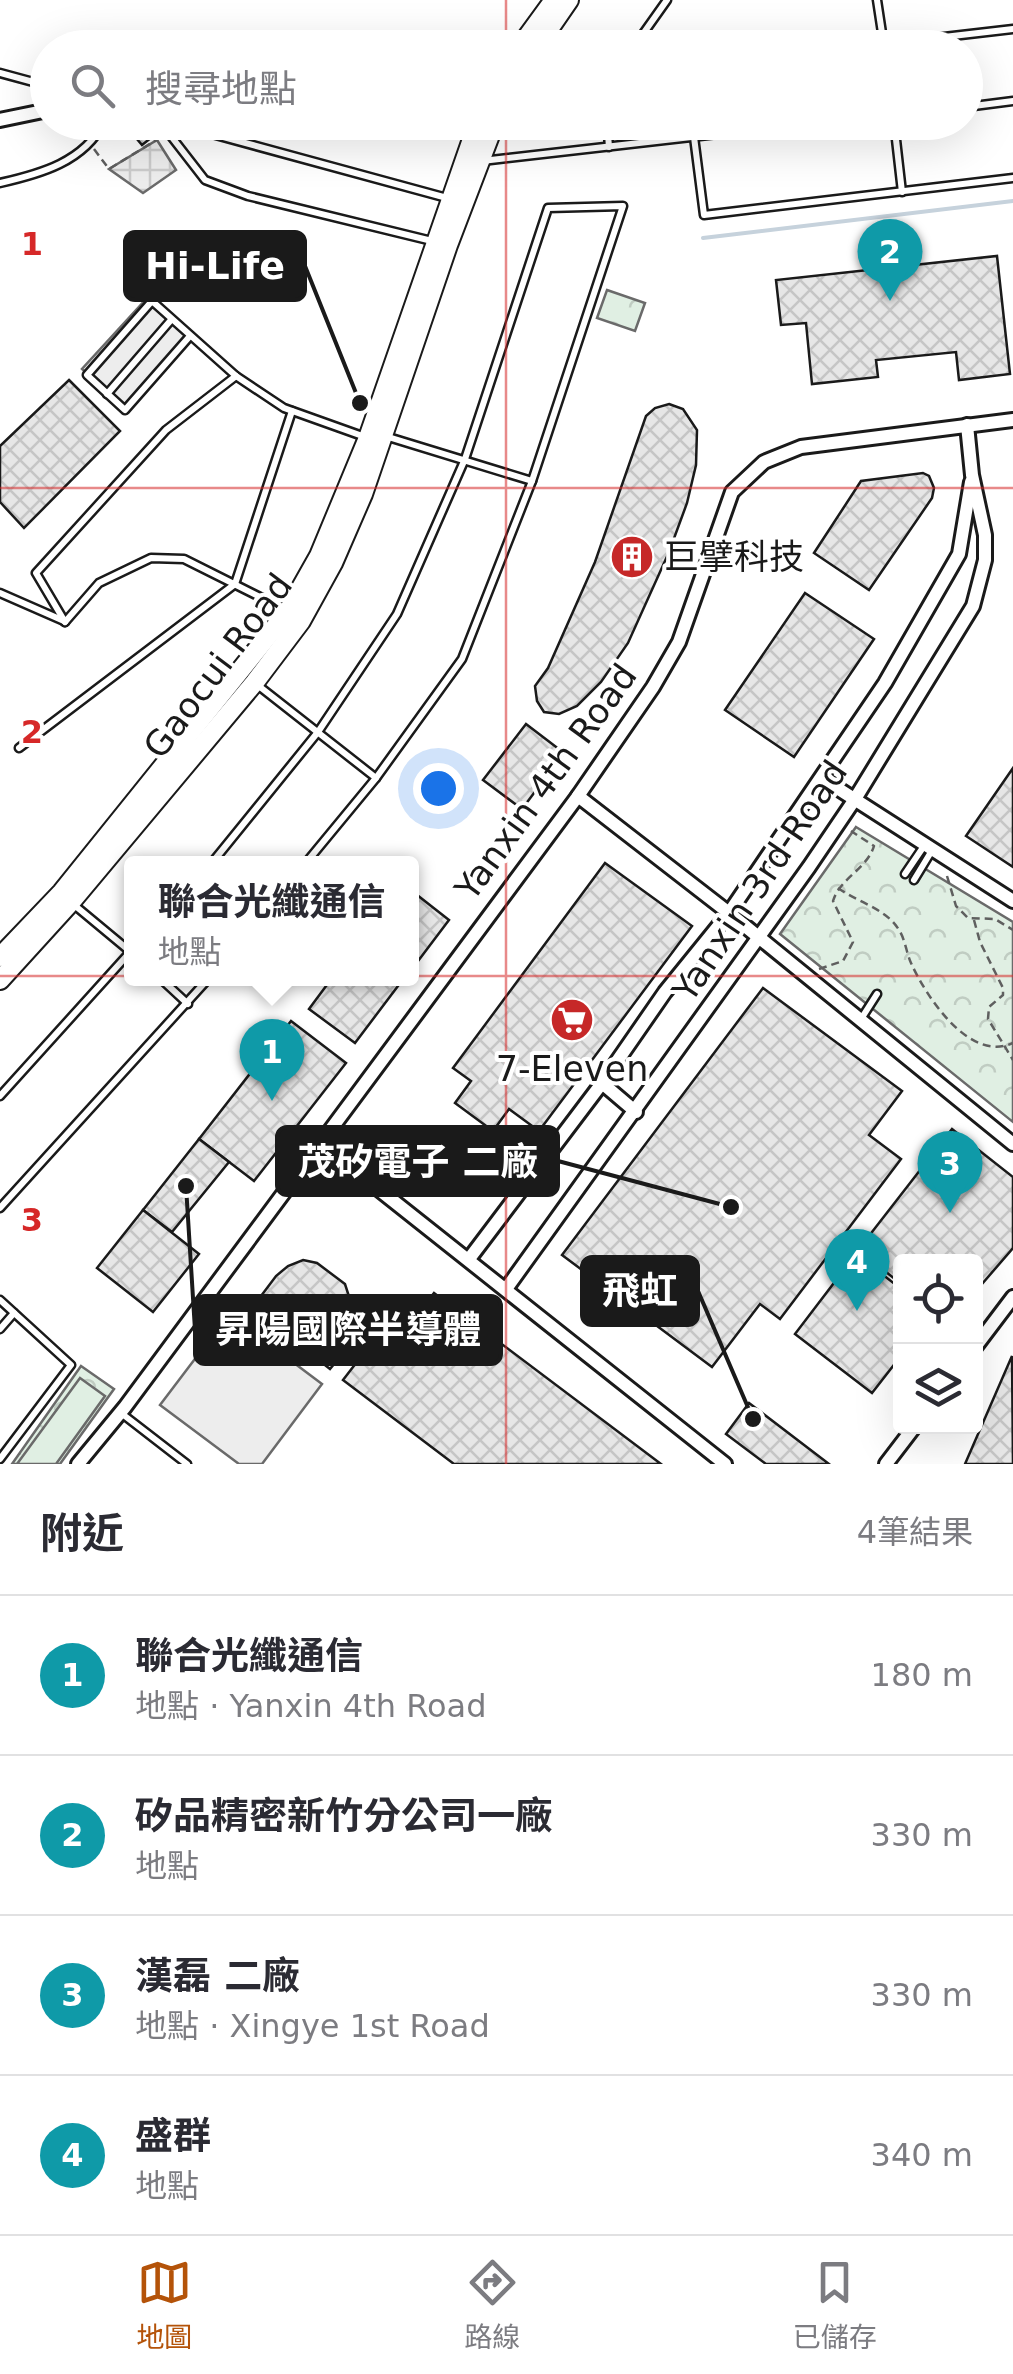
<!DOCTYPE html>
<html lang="zh-TW">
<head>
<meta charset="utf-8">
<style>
	:root { --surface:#fff; --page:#f7f7f7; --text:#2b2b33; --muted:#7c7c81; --line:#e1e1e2; --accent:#b45309 }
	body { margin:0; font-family:"DejaVu Sans","Noto Sans TC",sans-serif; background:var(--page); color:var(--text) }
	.controls { position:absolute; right:30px; bottom:30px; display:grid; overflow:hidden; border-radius:10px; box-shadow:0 10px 40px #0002 }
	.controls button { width:90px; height:90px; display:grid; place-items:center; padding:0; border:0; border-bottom:2px solid var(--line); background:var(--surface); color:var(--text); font:50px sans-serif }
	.you { position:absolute; left:438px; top:788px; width:35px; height:35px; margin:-25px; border:8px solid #fff; border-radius:50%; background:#1a73e8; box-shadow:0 0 0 15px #1a73e833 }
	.badge { display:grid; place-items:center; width:65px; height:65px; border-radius:50%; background:var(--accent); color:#fff; font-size:32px; font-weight:700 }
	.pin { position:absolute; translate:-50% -82px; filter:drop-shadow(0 2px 5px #0008) }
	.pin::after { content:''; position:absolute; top:52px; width:35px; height:30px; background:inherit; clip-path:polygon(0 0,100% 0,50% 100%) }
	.popup { position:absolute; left:124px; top:856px; width:295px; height:130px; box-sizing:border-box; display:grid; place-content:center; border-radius:10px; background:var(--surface); filter:drop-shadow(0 2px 8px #0005); font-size:32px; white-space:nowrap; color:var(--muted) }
	.popup b { font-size:38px; color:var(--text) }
	.popup::after { content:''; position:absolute; left:50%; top:100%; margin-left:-20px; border:20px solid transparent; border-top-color:var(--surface) }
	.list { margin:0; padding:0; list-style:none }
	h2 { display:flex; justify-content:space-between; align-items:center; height:130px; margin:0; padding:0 40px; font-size:42px }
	h2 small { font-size:32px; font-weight:400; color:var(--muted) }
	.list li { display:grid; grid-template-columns:65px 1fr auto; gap:30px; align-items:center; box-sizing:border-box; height:160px; padding:0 40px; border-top:2px solid var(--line) }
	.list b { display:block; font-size:38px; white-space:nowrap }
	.list p { margin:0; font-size:32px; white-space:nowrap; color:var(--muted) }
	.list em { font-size:32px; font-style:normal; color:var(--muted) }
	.icon { flex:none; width:55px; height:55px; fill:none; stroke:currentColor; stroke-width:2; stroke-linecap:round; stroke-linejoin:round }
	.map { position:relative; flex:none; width:1013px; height:1464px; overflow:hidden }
	.search { position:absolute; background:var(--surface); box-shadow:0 10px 40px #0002; left:30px; right:30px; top:30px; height:110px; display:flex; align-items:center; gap:25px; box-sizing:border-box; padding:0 35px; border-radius:55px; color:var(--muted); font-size:38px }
	.sheet { height:770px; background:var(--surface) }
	nav { display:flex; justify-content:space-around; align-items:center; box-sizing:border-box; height:140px; border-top:2px solid var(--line); background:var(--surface); font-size:28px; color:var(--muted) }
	nav a { display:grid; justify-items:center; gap:5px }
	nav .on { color:var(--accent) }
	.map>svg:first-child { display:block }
</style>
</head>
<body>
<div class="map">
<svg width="1013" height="1464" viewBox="0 0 1013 1464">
	<defs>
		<pattern id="park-crowns" width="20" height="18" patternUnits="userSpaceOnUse" patternTransform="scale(2.5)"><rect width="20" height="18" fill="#e0efe3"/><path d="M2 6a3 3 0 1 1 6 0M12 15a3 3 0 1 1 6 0" fill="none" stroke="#c0ccc2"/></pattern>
		<pattern id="plaza-grid" width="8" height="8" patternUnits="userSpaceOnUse" patternTransform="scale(2.5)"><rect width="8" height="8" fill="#ededed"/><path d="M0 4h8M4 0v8" fill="none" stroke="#cbcbcb"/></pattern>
		<pattern id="building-cross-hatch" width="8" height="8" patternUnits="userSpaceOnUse" patternTransform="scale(2.5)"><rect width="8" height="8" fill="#e6e6e6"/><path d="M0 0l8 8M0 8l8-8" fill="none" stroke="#c5c5c5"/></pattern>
	</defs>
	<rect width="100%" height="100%" fill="#fff"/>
	<g fill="url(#park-crowns)" stroke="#6a6a6a" stroke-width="2.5">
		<path d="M 607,290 L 645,303 L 635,331 L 597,318 Z"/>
		<path d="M 856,827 L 1013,922 L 1013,1122 L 780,934 Z"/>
		<path d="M 81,1366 L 114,1389 L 60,1464 L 12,1464 Z"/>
	</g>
	<path fill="#e0efe3" stroke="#6a6a6a" stroke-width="2.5" d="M 80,1378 L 105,1396 L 56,1464 L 17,1464 Z"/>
	<g fill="#ededed" stroke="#6a6a6a" stroke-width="2.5">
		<path d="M 148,297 L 190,336 L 125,410 L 82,369 Z"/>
		<path d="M 229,1314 L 322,1384 L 262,1464 L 239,1464 L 160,1405 Z"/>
	</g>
	<path fill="url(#plaza-grid)" stroke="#6a6a6a" stroke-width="2.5" d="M 157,140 L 176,170 L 143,193 L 109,169 Z"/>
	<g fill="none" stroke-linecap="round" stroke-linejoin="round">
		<path stroke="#c6d2dc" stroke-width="4" d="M 703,238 L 1013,201"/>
	</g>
	<g fill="url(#building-cross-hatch)" stroke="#1a1a1a" stroke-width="2.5">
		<path d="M 132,122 L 140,122 L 152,137 L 142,145 L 127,127 Z"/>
		<path d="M 997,256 L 1010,374 L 959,380 L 956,352 L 876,360 L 878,377 L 812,384 L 806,323 L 781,325 L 776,280 Z"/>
		<path d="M 69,380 L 120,431 L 24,528 L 0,502 L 0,446 Z"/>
		<path d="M 669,404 L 683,409 L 697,430 L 696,465 L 687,503 L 669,552 L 628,643 L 601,682 L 577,706 L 559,714 L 544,712 L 537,701 L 535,686 L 548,668 L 595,562 L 646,416 L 655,408 Z"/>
		<path d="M 923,473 L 929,476 L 934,488 L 932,498 L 869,590 L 814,553 L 861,481 Z"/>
		<path d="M 805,593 L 874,639 L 794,757 L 725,710 Z"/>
		<path d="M 526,724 L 564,753 L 522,809 L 483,780 Z"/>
		<path d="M 1013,768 L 1013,867 L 966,836 Z"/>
		<path d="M 605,863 L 692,926 L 539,1131 L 509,1109 L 493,1131 L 455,1103 L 471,1081 L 453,1068 Z"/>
		<path d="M 412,891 L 449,920 L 412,969 Z"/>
		<path d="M 332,978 L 404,978 L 355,1043 L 309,1009 Z"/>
		<path d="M 763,988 L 902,1091 L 869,1135 L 901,1159 L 780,1319 L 760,1304 L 712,1367 L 562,1255 Z"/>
		<path d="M 291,1021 L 346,1063 L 254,1181 L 199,1139 Z"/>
		<path d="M 952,1129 L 1013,1177 L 1013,1248 L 976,1291 L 976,1262 L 900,1262 L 900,1283 L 858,1250 Z"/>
		<path d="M 199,1139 L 229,1162 L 172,1232 L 143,1210 Z"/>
		<path d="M 143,1210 L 199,1254 L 153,1312 L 97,1268 Z"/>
		<path d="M 856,1254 L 900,1288 L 900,1357 L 872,1393 L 795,1334 Z"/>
		<path d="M 303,1260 L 317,1263 L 345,1284 L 353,1309 L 369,1321 L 330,1369 L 252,1308 L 276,1276 L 288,1266 Z"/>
		<path d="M 434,1293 L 661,1464 L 454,1464 L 343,1380 L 390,1319 L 405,1330 Z"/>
		<path d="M 1012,1356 L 1013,1464 L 965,1464 Z"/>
		<path d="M 749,1403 L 829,1464 L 766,1464 L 726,1434 Z"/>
	</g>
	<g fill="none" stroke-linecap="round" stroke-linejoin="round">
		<g stroke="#1a1a1a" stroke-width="11">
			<g id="lane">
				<path d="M 877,0 L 884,46"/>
				<path d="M 633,48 L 667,0"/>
				<path d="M 849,48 L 1013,29"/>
				<path d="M 0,73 L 48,86"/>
				<path d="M 966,107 L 1013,101"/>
				<path d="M 160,122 L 205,180 L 248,196 L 432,241"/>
				<path d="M 168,122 L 447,198"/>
				<path d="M 607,122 L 609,147"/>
				<path d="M 894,122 L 902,192"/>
				<path d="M 694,137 L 704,215 L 1013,178"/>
				<path d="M 482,161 L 823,122"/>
				<path d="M 0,183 C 40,174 84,162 104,122"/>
				<path d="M 190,336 L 125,410 L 87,375 L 152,301 L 236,376 L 284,408 L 368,438"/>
				<path d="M 107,394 L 171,320"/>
				<path d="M 385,436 L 532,481"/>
				<path d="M 0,593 L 64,621"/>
				<path d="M 65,622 L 36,573 L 166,430 L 236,376"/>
				<path d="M 65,622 L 99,583 L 151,558 L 184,559 L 284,609"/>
				<path d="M 255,683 L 376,778"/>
				<path d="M 19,748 L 235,584 L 292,411"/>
				<path d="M 211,864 L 318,732 L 397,614 L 465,459 L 548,208 L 623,206 L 532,481 L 462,659 L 376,778 L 305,864"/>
				<path d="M 905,874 L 924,846"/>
				<path d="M 914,880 L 931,852"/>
				<path d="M 73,904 L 132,953"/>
				<path d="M 160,978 L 188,1004"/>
				<path d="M 861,1019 L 877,994"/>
				<path d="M 0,1096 L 132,950"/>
				<path d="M 0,1208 L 209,978"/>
				<path d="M 0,1300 L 71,1365 L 0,1459"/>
				<path d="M 0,1329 L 14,1313"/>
				<path d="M 121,1413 L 187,1464"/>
			</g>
		</g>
		<g stroke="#1a1a1a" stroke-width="18">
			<g id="street">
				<path d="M 0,120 L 48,110"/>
				<path d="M 823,779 L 1013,901"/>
				<path d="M 578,796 L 729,913 L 1013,1144"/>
				<path d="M 602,1083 L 636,1112"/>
				<path d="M 319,1142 L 725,1464"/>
				<path d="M 469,1259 L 602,1083 L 665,992 L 729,913 L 885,683 L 959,554 L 971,482"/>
				<path d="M 506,1289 L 809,867 L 855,799 L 973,606 L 985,560 L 985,535 L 972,475 L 967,425"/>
				<path d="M 976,1346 L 1013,1297"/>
				<path d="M 78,1464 L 125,1407 L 578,796 L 653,687 L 679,642 L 732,492 L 764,462 L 801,447 L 1013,420"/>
				<path d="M 886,1464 L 915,1426"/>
			</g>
		</g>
		<g stroke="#1a1a1a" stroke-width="22">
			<g id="secondary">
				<path d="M 519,48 L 554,0"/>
				<path d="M 536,48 L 569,0"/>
				<path d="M 0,957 L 62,892 L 288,611 L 319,556 L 368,438 L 478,122"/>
				<path d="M 0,980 L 71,902 L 255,682 L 301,621 L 333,563 L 363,494 L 448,245 L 495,122"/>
			</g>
		</g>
		<g stroke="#5f5f5f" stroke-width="2.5" stroke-dasharray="8 5" stroke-linecap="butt">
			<path d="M 94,149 L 109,169 L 158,139"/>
			<path d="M 947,876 L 956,906 L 968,918 L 995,919 L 1013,930"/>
			<path d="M 838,888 C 856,901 885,909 897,927 C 905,937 906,952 911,963 C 926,996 969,1063 1013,1043"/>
			<path d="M 974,920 L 980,942 L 1003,988 L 1003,995 L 989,1007 L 988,1019 L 1013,1060"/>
			<path d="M 819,969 L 843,961 L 853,942 L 833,901 C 840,878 867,869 874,846 L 851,831"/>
		</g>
		<use href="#lane" stroke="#fff" stroke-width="6"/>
		<use href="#street" stroke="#fff" stroke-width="12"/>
		<use href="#secondary" stroke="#fff" stroke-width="18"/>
	</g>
	<path fill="none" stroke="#d62828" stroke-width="2.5" stroke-opacity="0.55" d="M 506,0 L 506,48M 506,122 L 506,1464M 0,488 L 1013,488M 0,976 L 1013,976"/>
	<defs>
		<g id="building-disc" transform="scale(2.25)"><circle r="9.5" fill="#c62828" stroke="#fff"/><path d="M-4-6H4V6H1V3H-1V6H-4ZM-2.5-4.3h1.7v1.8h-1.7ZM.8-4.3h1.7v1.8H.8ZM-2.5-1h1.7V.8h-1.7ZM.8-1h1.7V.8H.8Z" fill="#fff"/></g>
		<g id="supermarket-disc" transform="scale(2.25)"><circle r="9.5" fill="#c62828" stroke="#fff"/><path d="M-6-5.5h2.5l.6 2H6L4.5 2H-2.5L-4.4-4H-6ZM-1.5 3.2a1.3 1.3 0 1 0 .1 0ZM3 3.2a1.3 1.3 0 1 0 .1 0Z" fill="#fff"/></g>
	</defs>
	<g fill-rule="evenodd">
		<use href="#building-disc" x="632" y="557"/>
		<use href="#supermarket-disc" x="572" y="1020"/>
	</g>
	<g text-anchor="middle" stroke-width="8" stroke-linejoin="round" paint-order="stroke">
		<g font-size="35" fill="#1a1a1a" stroke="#fff" text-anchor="start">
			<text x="664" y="569">巨擘科技</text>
			<text x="572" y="1081" text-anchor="middle">7-Eleven</text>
		</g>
		<g font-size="35" fill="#1a1a1a" stroke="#fff">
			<text transform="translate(218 666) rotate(-53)" y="12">Gaocui Road</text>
			<text transform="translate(546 782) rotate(-54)" y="12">Yanxin 4th Road</text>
			<text transform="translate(760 881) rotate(-56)" y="12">Yanxin 3rd Road</text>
		</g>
	</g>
	<g font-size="32" text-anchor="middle" font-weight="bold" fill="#d62828" stroke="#fff" stroke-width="8" stroke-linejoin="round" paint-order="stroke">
		<text x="32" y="255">1</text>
		<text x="32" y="743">2</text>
		<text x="32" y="1231">3</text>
	</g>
	<path fill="none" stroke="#1a1a1a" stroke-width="4" d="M360 403L305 266M731 1207L558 1161M753 1419L698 1291M186 1186L195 1330"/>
	<g fill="#1a1a1a" stroke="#fff" stroke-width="4">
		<circle cx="360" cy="403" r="10"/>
		<circle cx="731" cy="1207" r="10"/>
		<circle cx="753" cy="1419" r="10"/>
		<circle cx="186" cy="1186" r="10"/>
	</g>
	<g fill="#1a1a1a" stroke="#1a1a1a" stroke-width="4">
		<rect x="125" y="232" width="180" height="68" rx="10"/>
		<rect x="277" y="1127" width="281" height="68" rx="10"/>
		<rect x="582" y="1257" width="116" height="68" rx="10"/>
		<rect x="195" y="1296" width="306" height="68" rx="10"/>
	</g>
	<g font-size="38" text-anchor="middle" font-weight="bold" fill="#fff">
		<text x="215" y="279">Hi-Life</text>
		<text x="418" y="1175">茂矽電子 二廠</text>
		<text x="640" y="1304">飛虹</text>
		<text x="348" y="1343">昇陽國際半導體</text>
	</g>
</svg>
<div class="controls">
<button><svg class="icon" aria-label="locate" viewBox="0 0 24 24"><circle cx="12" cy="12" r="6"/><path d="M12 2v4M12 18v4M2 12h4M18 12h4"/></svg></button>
<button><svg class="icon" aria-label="layers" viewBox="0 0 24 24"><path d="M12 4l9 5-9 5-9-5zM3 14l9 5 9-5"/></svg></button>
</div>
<div class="you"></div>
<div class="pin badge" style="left:272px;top:1101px;background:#0f9aa8">1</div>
<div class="popup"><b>聯合光纖通信</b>地點</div>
<div class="pin badge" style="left:890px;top:301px;background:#0f9aa8">2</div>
<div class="pin badge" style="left:950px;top:1213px;background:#0f9aa8">3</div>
<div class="pin badge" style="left:857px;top:1311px;background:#0f9aa8">4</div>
<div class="search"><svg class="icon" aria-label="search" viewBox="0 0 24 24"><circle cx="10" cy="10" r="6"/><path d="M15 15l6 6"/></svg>搜尋地點</div>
</div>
<section class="sheet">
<h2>附近<small>4筆結果</small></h2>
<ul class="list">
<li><span class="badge" style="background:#0f9aa8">1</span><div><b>聯合光纖通信</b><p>地點 · Yanxin 4th Road</p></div><em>180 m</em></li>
<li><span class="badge" style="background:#0f9aa8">2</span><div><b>矽品精密新竹分公司一廠</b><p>地點</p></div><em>330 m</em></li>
<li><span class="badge" style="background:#0f9aa8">3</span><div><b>漢磊 二廠</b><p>地點 · Xingye 1st Road</p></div><em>330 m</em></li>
<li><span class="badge" style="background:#0f9aa8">4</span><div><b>盛群</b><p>地點</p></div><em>340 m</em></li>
</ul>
</section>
<nav>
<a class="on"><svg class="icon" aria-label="map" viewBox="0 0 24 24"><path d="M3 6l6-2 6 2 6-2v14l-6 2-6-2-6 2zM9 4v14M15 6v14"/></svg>地圖</a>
<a><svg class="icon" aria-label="directions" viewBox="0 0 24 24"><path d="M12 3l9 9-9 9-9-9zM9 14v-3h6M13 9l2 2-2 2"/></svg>路線</a>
<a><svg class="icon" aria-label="saved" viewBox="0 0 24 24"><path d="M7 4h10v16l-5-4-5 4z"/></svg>已儲存</a>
</nav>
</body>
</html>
